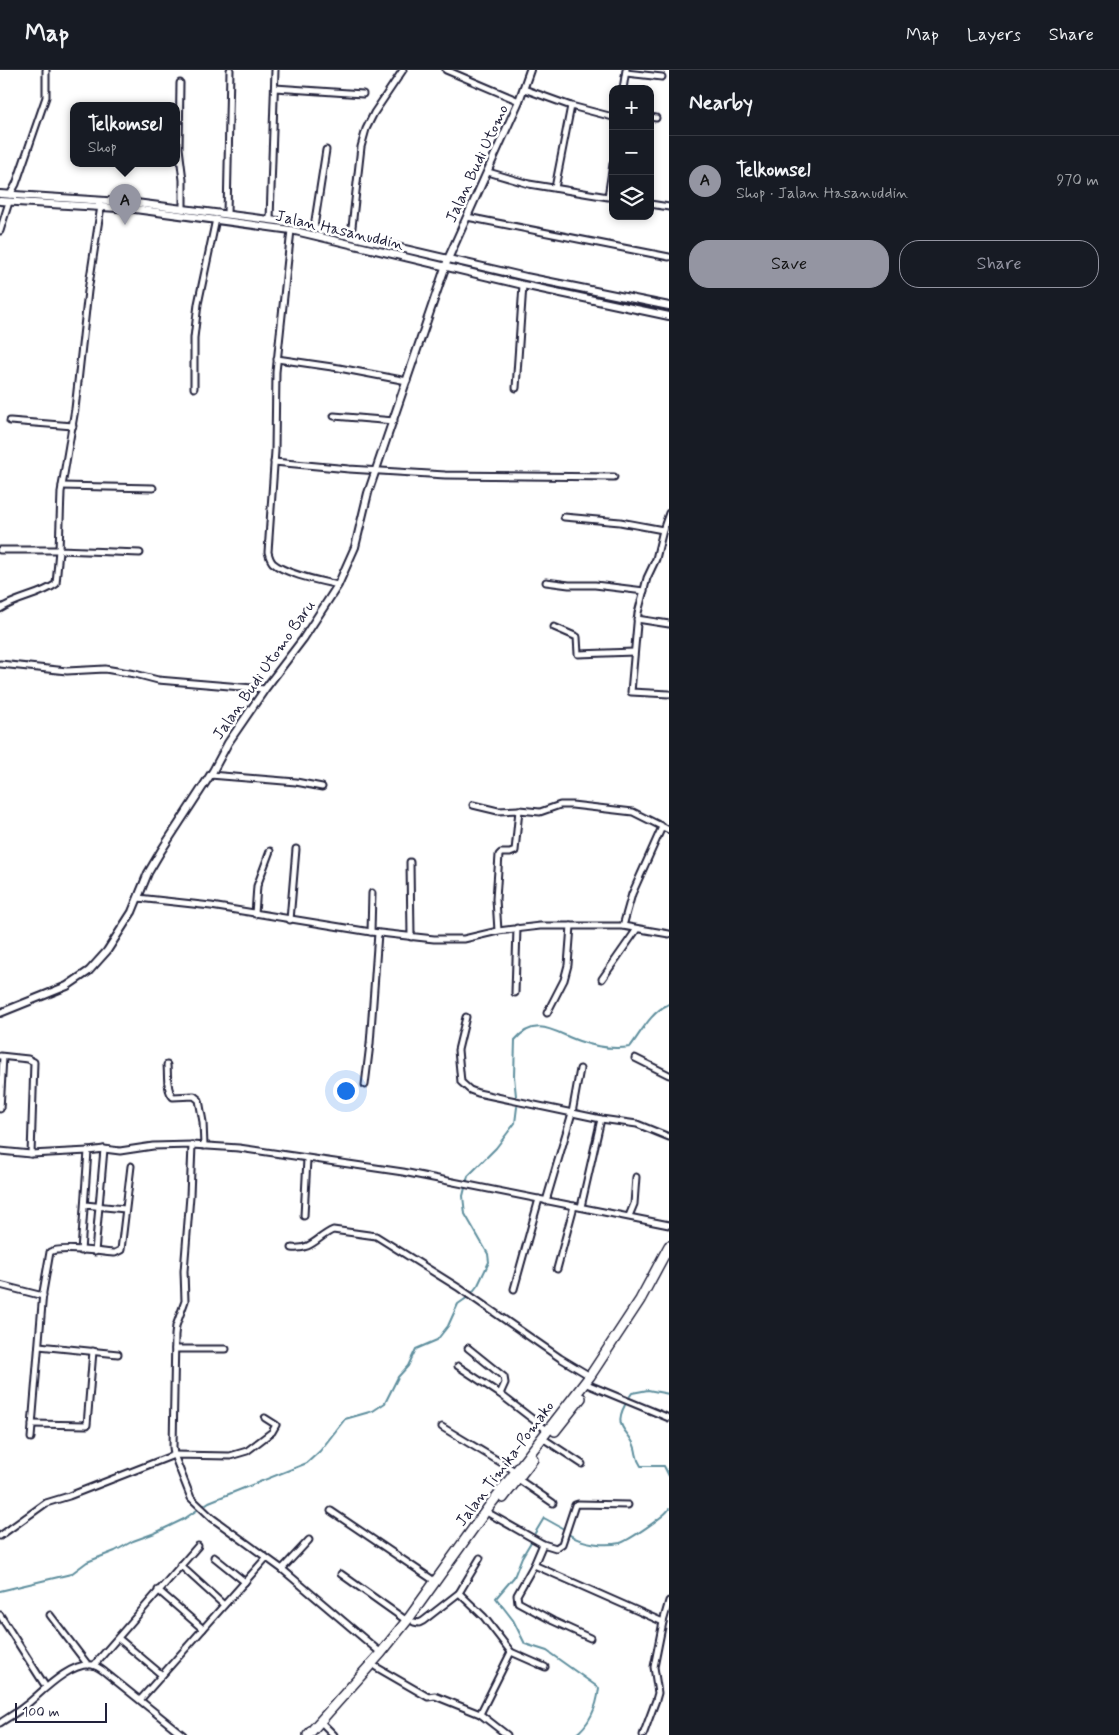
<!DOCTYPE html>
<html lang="en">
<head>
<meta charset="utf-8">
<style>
	:root { --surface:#171b24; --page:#242831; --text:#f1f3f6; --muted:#9ea1a6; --line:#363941; --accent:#9495a2 }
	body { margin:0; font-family:Mynerve,sans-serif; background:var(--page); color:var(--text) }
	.controls { position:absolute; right:15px; top:15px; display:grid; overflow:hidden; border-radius:10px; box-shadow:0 2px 8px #0003 }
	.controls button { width:45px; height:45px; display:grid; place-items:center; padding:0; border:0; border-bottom:1px solid var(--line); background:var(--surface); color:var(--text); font:25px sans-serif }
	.scale { position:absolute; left:15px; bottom:12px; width:92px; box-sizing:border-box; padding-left:5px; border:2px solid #22223b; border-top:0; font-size:14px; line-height:18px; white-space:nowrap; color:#22223b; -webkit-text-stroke:4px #fff; paint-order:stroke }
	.you { position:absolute; left:345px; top:1020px; width:18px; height:18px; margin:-12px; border:4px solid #fff; border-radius:50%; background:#1a73e8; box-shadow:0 0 0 8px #1a73e833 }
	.badge { display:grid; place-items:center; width:32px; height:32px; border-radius:50%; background:var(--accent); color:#111; font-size:16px; font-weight:700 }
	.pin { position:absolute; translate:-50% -41px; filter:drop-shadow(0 1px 2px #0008) }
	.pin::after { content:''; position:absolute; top:26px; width:18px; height:15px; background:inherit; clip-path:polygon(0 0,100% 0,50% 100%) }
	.popup { position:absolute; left:70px; top:32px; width:110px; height:65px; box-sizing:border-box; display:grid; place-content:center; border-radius:10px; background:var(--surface); filter:drop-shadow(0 1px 4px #0005); font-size:16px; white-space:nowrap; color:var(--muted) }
	.popup b { font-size:19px; color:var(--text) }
	.popup::after { content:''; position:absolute; left:50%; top:100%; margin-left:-10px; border:10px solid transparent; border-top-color:var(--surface) }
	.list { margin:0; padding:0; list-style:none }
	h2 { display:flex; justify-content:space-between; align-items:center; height:65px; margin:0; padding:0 20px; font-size:21px }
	h2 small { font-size:16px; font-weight:400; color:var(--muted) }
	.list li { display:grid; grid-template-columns:32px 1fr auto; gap:15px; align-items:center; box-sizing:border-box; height:90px; padding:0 20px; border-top:1px solid var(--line) }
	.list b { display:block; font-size:19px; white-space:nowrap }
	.list p { margin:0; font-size:16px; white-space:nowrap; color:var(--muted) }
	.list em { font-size:16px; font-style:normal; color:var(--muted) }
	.actions { display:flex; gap:10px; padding:15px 20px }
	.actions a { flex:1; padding:11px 0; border:1px solid var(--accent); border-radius:20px; text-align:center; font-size:18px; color:var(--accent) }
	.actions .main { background:var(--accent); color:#111 }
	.icon { flex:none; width:28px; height:28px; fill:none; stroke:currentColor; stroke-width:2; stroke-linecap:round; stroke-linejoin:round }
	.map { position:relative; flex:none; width:669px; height:1665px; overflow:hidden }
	header { display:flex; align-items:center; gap:30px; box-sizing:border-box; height:70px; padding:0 25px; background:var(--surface); border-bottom:1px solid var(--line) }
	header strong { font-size:24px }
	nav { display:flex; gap:28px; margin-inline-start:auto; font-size:18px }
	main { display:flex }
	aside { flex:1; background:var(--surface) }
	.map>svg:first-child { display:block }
</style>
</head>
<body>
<header>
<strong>Map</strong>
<nav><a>Map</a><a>Layers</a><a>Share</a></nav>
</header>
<main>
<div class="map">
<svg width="669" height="1665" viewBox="0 0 669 1665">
	<rect width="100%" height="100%" fill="#fff"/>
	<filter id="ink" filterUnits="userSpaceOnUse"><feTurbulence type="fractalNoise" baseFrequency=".02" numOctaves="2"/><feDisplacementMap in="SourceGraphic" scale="10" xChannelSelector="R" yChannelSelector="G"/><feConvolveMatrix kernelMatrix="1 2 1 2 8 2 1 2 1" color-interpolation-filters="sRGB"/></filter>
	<g filter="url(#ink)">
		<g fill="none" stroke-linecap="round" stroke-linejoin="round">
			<g stroke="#5f8f9e" stroke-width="2">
				<path d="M 516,1026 L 514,1006 L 515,970 C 536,945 556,963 579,971 C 596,977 612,980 630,977 C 642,961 650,943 669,934"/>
				<path d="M 471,1224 L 478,1215 L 489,1192 L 488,1184 L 465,1144 L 463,1126 L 468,1106 L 496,1078 L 515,1053 L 517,1037"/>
				<path d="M 630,1326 L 632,1323 L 648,1320 L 669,1324"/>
				<path d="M 625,1335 C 612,1359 630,1360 635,1378 C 637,1385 636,1389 641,1396 L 664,1396 L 669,1406"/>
				<path d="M 535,1463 L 544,1448 L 562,1458"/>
				<path d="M 570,1465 C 582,1474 606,1476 620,1473 C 628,1471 665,1446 669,1439"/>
				<path d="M 531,1472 L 522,1487 L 514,1507 L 496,1528 L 513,1550 L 525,1574 L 547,1581 L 599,1618 C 597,1636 590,1654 575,1665"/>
				<path d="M 0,1521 L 71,1504 L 87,1492 L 115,1481 L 133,1471 L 155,1463 L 184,1449 L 209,1432 L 307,1393 L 320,1381 L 345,1349 L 373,1341 L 385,1333 L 398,1307 L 408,1296 L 416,1279 L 437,1270 L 448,1256 L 458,1234 L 468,1227"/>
			</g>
			<g stroke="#22223b" stroke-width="9">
				<g id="minor">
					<path d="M 446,0 L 519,31"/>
					<path d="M 626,3 L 662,7"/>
					<path d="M 180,13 L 179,78 L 183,110 L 183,138"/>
					<path d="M 275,18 L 363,24"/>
					<path d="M 524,19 L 571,36 L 613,47"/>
					<path d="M 623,19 L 626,0"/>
					<path d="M 650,47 L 656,48"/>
					<path d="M 488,102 L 529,114 L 608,127 L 613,94"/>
					<path d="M 555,118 L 571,36"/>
					<path d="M 10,125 L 16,114 L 46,27 L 46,0"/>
					<path d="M 650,134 L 669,137"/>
					<path d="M 101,136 L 88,221 L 75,339 L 61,422 L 59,480 L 140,483"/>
					<path d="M 227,144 L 230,0"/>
					<path d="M 467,147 L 669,187"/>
					<path d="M 270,149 L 275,0"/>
					<path d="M 314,157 L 326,80"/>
					<path d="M 291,160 L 276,302 L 275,381 L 268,482 C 269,486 270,490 273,493 C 285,504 321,511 338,515"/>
					<path d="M 0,161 L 9,132"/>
					<path d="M 351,166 L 361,77 L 366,59 L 374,43 L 403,0"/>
					<path d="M 277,289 L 339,298 L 407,311"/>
					<path d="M 194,318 L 194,268 L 198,234 L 216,149"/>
					<path d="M 516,318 L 523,215"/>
					<path d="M 334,346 L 394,351"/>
					<path d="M 10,351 L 73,356"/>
					<path d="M 274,392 L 349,399 L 445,405 L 614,407"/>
					<path d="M 62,416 L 153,418"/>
					<path d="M 669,443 L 663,460 L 656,489 L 647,508 L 638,543 L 631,622 L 669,624"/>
					<path d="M 564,447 L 620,452 L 663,460"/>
					<path d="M 0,480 L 59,480 L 56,514 C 39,526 18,527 0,539"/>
					<path d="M 546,512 L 569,515 L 595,515 L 644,521"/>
					<path d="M 637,549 L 669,554"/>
					<path d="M 554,557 L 577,567 L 578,584 L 634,582"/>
					<path d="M 0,594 L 67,601 L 105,599 L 135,604 L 158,610 L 265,619"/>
					<path d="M 210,705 L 296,712 L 322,717"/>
					<path d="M 473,735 L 498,741 L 519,740 L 540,742 L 560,735 L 572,735 L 633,742 L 669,760"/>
					<path d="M 410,792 L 411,867"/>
					<path d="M 138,828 L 211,836 L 371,862 L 434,869 L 464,869 L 498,861 L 540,856 L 623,856 L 669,864"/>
					<path d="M 255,844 L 257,816 L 270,781"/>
					<path d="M 290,850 L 296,779"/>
					<path d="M 623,856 L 632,824 L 662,757"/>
					<path d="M 498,861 L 496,829 L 499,785 L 501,783 L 510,783 L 515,781 L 519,740"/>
					<path d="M 371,862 L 372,823"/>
					<path d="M 602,909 L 637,859"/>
					<path d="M 515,923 L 517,858"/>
					<path d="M 547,943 L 564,910 L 568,895 L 571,856"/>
					<path d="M 466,947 L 458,980 L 461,1012 L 470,1020 L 478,1023 L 601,1049 L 637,1054 L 669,1067"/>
					<path d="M 0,986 L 28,989 L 34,992 L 31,1084"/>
					<path d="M 635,988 L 669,1005"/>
					<path d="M 167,995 C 168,1004 166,1020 173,1027 L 194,1026 L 199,1030 L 203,1052 L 204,1076"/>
					<path d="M 365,1015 L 370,974 L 378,863"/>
					<path d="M 0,1039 L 3,987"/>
					<path d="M 192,1075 L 190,1126 L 184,1201 L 185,1231 L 176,1256 L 175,1265 L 173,1377 L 174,1385 L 191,1428 L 212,1448 L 282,1499 L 381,1583"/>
					<path d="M 0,1081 L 31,1084 L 88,1081"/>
					<path d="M 546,1131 L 572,1043 L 580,999"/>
					<path d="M 85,1135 L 125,1139"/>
					<path d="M 581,1137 L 601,1049"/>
					<path d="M 304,1146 L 307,1089"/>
					<path d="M 629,1146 L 634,1134 L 636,1107"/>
					<path d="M 292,1178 C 312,1180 317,1167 333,1160 L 376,1166 L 459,1218 L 560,1288 L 590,1306"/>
					<path d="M 81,1181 L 88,1081 L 104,1079 L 120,1081 L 153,1076 L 192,1075 L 239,1078 L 403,1102 L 669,1155"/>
					<path d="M 95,1182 L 104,1079"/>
					<path d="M 557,1199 L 574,1136"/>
					<path d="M 0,1215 L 43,1226"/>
					<path d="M 514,1219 L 539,1129"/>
					<path d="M 39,1276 L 118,1284"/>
					<path d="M 468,1278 L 504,1307 L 505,1313 L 500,1324"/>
					<path d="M 175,1279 L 226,1279"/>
					<path d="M 458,1296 L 500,1324 L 548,1361"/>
					<path d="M 589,1315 L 669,1348"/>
					<path d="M 32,1354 L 87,1355 L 93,1281"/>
					<path d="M 442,1357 L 515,1401"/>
					<path d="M 31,1368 L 43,1222 L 50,1182 C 61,1176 101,1182 115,1183 L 121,1180 L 131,1096"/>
					<path d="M 547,1371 L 582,1394"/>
					<path d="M 518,1409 L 553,1433"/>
					<path d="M 331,1441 L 436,1512"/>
					<path d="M 490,1444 L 543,1474 L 556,1478 L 562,1474 L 575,1435 L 578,1434 L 628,1435"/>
					<path d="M 0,1466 L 46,1433 L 69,1426 L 174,1385 L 230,1386 L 247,1381 L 272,1362 L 276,1355 L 265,1348"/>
					<path d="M 543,1474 L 534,1495 L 517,1525 L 518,1532 L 553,1551 L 590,1568"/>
					<path d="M 214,1487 L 245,1512"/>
					<path d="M 180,1495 L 224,1535"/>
					<path d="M 534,1495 L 663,1552"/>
					<path d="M 282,1499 L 309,1470"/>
					<path d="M 341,1504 L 407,1551"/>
					<path d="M 158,1520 L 203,1559"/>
					<path d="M 459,1523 L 484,1547 L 511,1582"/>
					<path d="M 0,1545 L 46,1617"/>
					<path d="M 50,1545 L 88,1595"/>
					<path d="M 414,1552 L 419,1553 L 423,1551 L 459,1523 L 480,1488"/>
					<path d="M 118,1568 L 162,1605"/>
					<path d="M 94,1595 L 198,1476"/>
					<path d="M 376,1597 L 428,1627 L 435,1626 L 480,1644 L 511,1582 L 545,1597"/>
					<path d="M 140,1630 L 266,1488"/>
					<path d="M 480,1644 L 507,1665"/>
					<path d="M 0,1653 C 9,1647 18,1642 26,1635 C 42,1622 70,1592 92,1595 C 98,1596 102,1600 106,1603 L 183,1665"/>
					<path d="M 324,1655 L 334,1665"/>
					<path d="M 643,1665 L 656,1630 L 658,1623 L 654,1597 L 663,1552 L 669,1531"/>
				</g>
			</g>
			<g stroke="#22223b" stroke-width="10">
				<g id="tertiary">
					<path d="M 0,124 L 136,133 L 293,153 L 526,207 L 669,236"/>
					<path d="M 0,131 L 135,139 L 291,160 L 523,215 L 669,246"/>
					<path d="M 0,943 L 67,916 L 89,901 L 107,881 L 132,842 L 148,803 L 161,781 L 213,701 L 228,673 L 265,619 L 303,569 L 338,515 L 355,477 L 368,423 L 448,189 L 519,31 L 530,0"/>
				</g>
			</g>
			<g stroke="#22223b" stroke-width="12">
				<g id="trunk">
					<path d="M 555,1361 L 581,1328"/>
					<path d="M 503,1428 L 533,1389"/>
					<path d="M 308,1665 L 381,1583 L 409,1548 L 490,1435 L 590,1306 L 640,1230 L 669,1176"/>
				</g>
			</g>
			<use href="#minor" stroke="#fff" stroke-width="5"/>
			<use href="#tertiary" stroke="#fff" stroke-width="6"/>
			<use href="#trunk" stroke="#fff" stroke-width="9"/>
		</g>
	</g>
	<g text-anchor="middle" stroke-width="5" stroke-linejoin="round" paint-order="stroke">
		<g font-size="16" fill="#22223b" stroke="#fff">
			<text transform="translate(476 93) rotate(-65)" y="6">Jalan Budi Utomo</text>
			<text transform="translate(340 159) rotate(13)" y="6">Jalan Hasanuddin</text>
			<text transform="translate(263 599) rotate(-55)" y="6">Jalan Budi Utomo Baru</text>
			<text transform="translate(504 1393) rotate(-53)" y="6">Jalan Timika-Pomako</text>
		</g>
	</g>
</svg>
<div class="controls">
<button>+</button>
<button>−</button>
<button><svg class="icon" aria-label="layers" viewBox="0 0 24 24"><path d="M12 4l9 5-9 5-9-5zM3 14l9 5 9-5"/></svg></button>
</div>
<div class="scale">100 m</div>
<div class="you"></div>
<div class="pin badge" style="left:125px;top:155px">A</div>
<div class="popup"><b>Telkomsel</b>Shop</div>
</div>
<aside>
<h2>Nearby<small></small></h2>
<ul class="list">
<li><span class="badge">A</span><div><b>Telkomsel</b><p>Shop · Jalan Hasanuddin</p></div><em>970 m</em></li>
</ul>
<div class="actions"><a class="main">Save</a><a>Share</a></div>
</aside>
</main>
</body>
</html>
